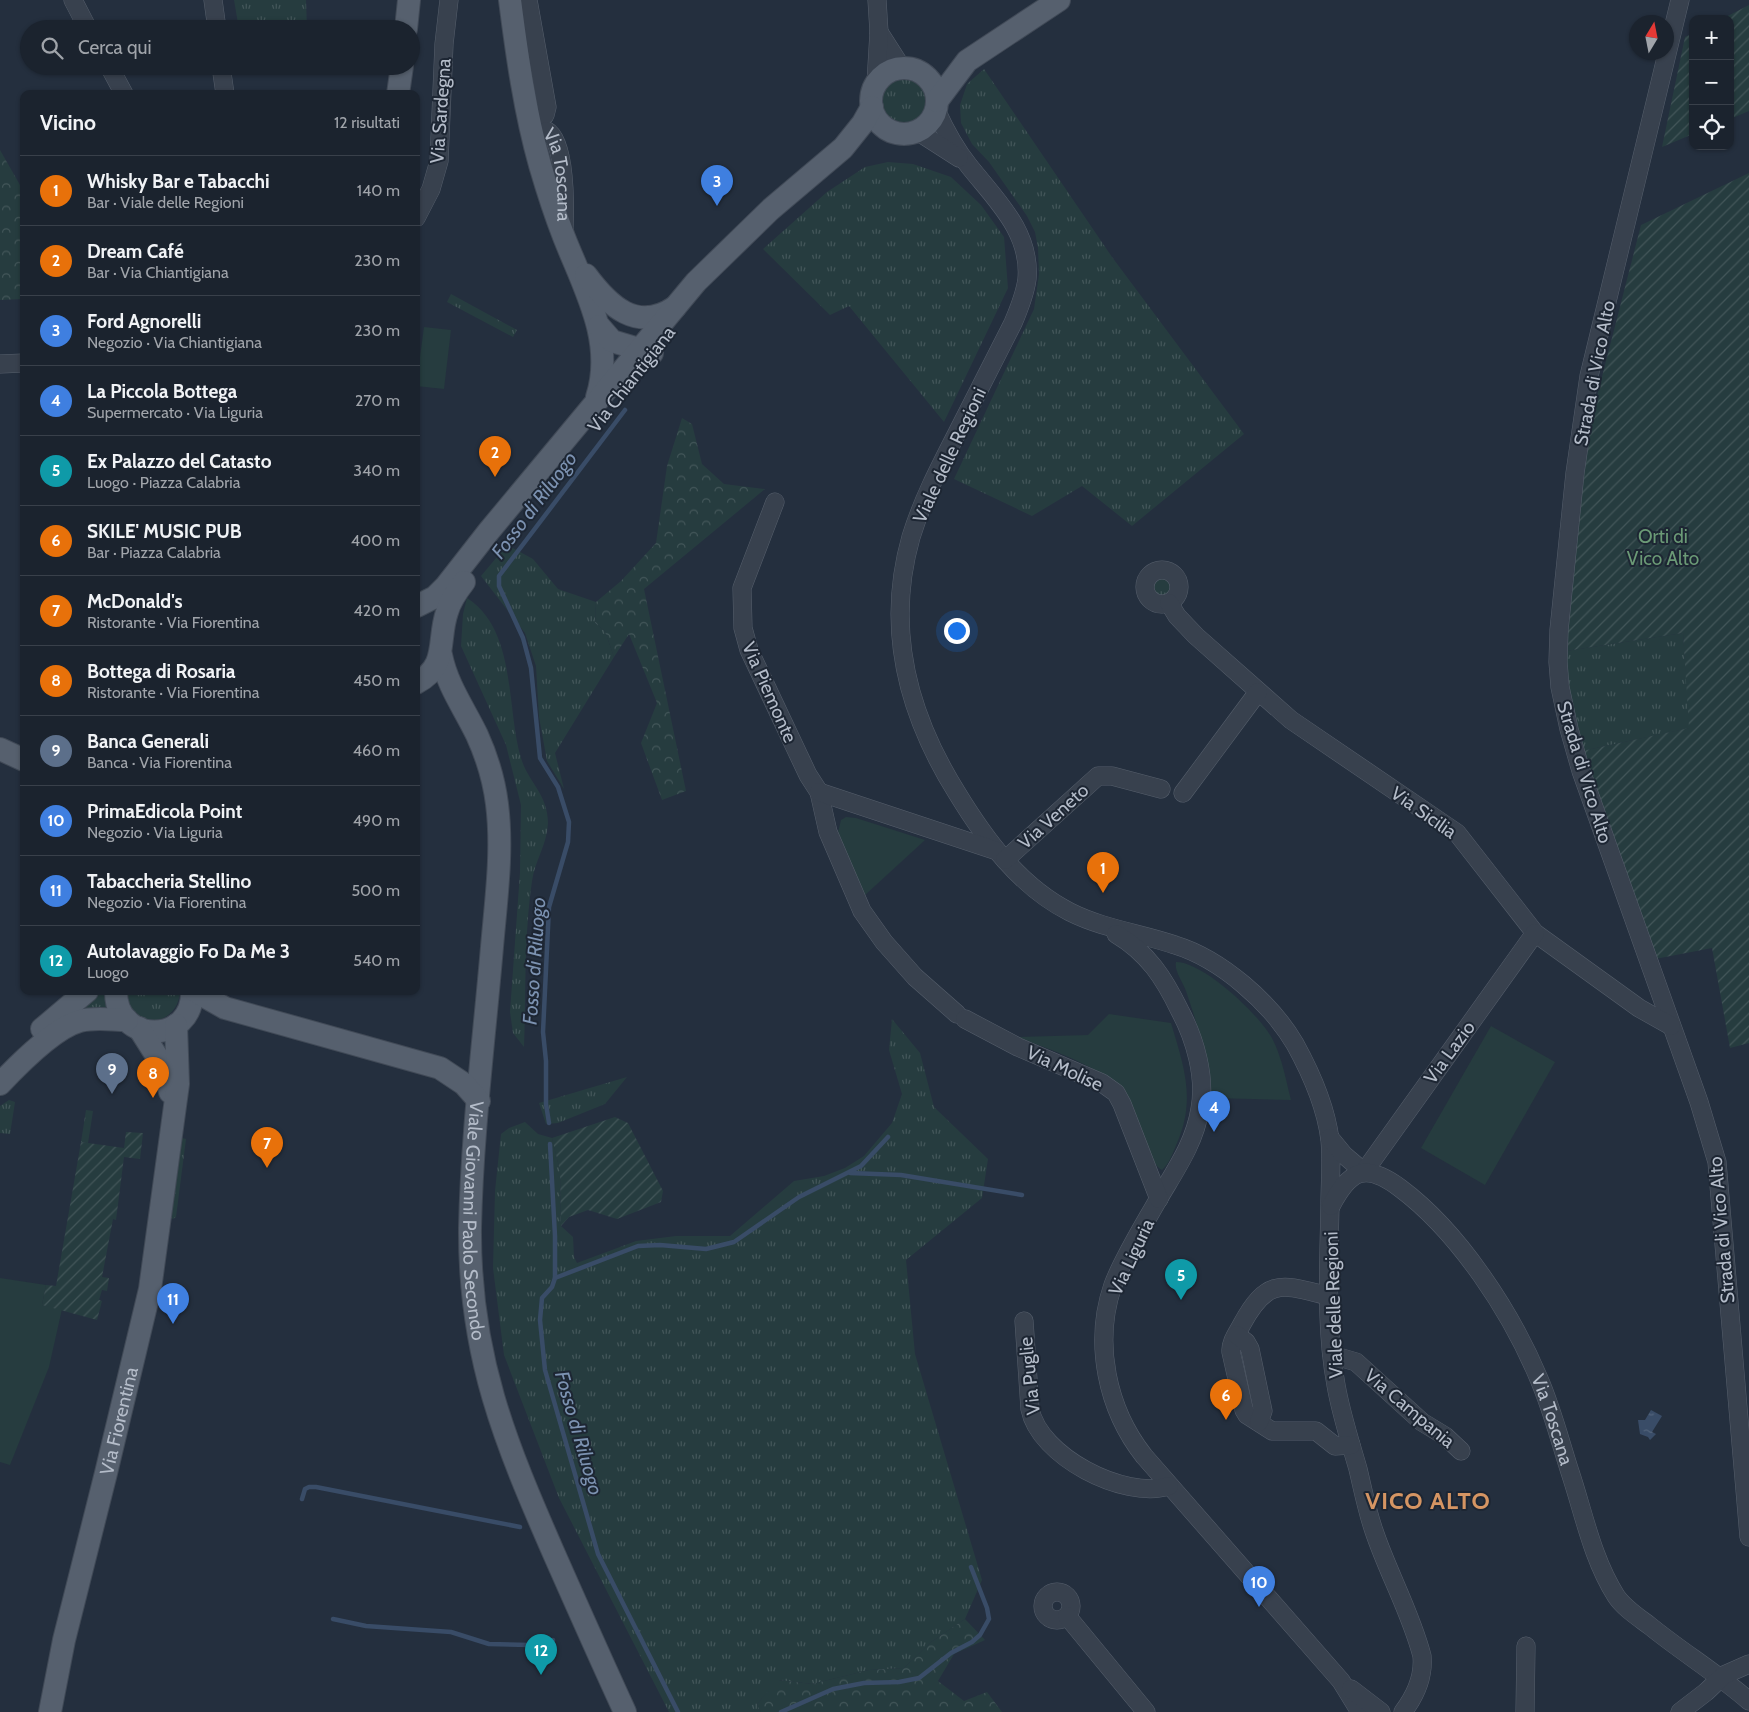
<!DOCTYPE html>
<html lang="it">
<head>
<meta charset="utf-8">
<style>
	:root { --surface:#1b232e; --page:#282f3a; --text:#f1f3f6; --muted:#a0a4aa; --line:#39404a; --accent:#8ab4f8 }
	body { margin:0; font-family:Cabin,sans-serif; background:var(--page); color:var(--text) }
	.controls { position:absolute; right:15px; top:15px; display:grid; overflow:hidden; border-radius:10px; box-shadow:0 1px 4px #0004 }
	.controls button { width:45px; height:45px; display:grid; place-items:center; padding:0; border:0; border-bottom:1px solid var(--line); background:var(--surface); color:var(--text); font:25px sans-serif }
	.compass { position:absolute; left:1629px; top:15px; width:45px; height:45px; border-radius:50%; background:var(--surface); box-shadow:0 1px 4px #0004; rotate:10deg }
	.you { position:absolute; left:956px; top:630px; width:18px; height:18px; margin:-12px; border:4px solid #fff; border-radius:50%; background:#1a73e8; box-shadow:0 0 0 8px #1a73e833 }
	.badge { display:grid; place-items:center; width:32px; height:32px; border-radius:50%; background:var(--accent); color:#fff; font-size:16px; font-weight:700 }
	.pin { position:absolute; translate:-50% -41px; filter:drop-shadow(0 1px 2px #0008) }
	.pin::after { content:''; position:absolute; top:26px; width:18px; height:15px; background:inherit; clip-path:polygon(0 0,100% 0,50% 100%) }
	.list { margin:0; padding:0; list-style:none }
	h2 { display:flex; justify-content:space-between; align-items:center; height:65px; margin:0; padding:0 20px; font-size:21px }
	h2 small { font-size:16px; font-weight:400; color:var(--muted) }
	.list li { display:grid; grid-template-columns:32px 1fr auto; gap:15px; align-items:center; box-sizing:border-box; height:70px; padding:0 20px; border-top:1px solid var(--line) }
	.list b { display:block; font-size:19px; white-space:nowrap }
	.list p { margin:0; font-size:16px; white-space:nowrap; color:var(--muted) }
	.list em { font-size:16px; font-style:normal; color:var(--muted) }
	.icon { flex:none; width:28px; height:28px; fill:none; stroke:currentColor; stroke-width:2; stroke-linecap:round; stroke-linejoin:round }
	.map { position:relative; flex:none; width:1749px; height:1712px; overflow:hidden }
	.search { position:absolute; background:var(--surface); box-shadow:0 1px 4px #0004; left:20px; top:20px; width:400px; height:55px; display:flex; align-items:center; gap:12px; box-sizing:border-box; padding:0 18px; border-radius:28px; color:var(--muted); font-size:19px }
	.panel { position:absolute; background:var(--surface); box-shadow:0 1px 4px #0004; left:20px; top:90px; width:400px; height:905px; border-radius:10px }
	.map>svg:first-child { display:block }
</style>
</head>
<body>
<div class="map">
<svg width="1749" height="1712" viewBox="0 0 1749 1712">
	<defs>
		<pattern id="grass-tufts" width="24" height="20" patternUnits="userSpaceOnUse" patternTransform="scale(1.25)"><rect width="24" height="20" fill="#263c3f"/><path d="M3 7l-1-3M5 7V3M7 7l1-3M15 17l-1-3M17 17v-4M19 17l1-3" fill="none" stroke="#435659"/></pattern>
		<pattern id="forest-crowns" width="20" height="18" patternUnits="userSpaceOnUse" patternTransform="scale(1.25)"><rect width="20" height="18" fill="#263c3f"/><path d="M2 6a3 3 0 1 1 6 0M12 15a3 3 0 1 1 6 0" fill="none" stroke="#435659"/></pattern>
		<pattern id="garden-furrows" width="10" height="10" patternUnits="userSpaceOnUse" patternTransform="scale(1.25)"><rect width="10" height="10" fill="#263c3f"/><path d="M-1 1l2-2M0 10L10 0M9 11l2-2" fill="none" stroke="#435659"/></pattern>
		<pattern id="water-ripples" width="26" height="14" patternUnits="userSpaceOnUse" patternTransform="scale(1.25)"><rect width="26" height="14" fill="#394c67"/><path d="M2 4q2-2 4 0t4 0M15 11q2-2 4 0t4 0" fill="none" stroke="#53647b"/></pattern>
	</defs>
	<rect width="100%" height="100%" fill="#242f3e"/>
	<g fill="url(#grass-tufts)">
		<path d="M 234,0 L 306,0 L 307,29 L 239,29 Z"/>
		<path d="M 984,69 L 1112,257 L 1244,434 L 1132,526 L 1082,486 L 1032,516 L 954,479 L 1034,309 L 1039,274 L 1038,248 L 1035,232 L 1027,216 L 989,162 L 972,144 L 961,123 L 960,105 L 967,84 Z"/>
		<circle cx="904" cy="102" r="25"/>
		<path d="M 888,162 L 913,164 L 951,177 L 981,205 L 1004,237 L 1008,288 L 944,422 L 849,306 L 830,315 L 763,249 L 827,192 L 865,167 Z"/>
		<path d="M 451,294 L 517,330 L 513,337 L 447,302 Z"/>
		<path d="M 507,545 L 533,559 L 558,589 L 596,602 L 595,623 L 605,631 L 614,657 L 555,753 L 564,789 L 547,761 L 539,717 L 536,666 L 525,633 L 481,576 Z"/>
		<circle cx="1161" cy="587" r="9"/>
		<path d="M 467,598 C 517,630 506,709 521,758 C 528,782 548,794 548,823 C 547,845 535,860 532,881 C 524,935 526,992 524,1047 L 513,1033 L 510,1012 L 520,872 L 521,805 L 506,745 L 461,646 L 463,614 Z"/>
		<path d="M 1683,633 L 1690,728 L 1582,751 L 1569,695 L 1566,651 Z"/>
		<path d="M 100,991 L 104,991 L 109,1013 L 74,1016 Z"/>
		<path d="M 124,991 L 180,991 C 179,1018 149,1032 130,1010 C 127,1006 126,997 124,991 Z"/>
		<path d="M 892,1019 L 920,1053 L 934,1107 L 988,1159 L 982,1198 L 906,1260 L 915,1354 L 982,1580 L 965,1619 L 931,1642 L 904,1668 L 869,1670 L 812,1684 L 779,1680 L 757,1704 L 761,1712 L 669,1712 L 559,1498 L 504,1355 L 493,1268 L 495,1191 L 501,1134 L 509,1128 L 525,1122 L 538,1134 L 552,1138 L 560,1171 L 561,1226 L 573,1237 L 574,1257 L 577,1263 L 636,1241 L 676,1236 L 730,1236 L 794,1181 L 824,1176 L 845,1168 L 864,1156 L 892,1123 L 902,1094 L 889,1050 Z"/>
		<path d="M 627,1077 L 605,1104 L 558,1123 L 546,1124 L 539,1103 Z"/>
		<path d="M 9,1100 L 15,1102 L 10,1134 L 0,1133 L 0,1106 Z"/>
		<path d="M 86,1110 L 93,1111 L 88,1143 L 81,1142 Z"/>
		<path d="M 182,1138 L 186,1139 L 176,1217 L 173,1219 L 171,1218 Z"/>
	</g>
	<g fill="url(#forest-crowns)">
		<path d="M 0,150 L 24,192 L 24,299 L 0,300 Z"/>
		<path d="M 682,418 L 692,424 L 702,464 L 724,484 L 765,489 L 644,589 L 686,791 L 662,800 L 641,743 L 657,703 L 629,634 L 614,657 L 605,631 L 595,623 L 596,602 L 621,581 L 656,543 L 667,466 Z"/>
		<path d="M 965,1619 L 985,1640 L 954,1654 L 938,1681 L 964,1701 L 987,1692 L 1002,1712 L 761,1712 L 757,1704 L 778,1680 L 812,1684 L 869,1670 L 904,1668 L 931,1642 Z"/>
	</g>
	<g fill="#263c3f">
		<path d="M 424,327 L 451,330 L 444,389 L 416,386 Z"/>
		<path d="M 846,817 L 856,818 L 925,840 L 864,896 L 838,832 L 841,820 Z"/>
		<path d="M 1176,962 C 1204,962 1261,1016 1273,1040 C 1282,1058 1286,1080 1291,1100 L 1212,1098 C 1208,1061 1198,1026 1186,991 C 1183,982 1174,971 1176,962 Z"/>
		<path d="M 1109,1014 L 1171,1023 C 1184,1067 1196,1099 1177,1143 C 1173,1153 1169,1164 1162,1170 C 1147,1163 1139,1110 1126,1095 C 1099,1064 1054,1052 1018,1037 L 1088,1035 Z"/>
		<path d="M 1491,1026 L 1555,1062 L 1485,1185 L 1421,1148 Z"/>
		<path d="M 0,1278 L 46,1285 L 42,1305 L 62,1309 L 49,1367 L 10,1465 L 0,1462 Z"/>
	</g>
	<g fill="url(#garden-furrows)">
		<path d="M 1749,5 L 1749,111 L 1730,119 L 1730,19 L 1722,19 Z"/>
		<path d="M 1693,33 L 1693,134 L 1662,147 L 1685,37 Z"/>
		<path d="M 1749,173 L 1749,1043 L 1730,1048 L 1712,948 L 1655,959 L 1582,751 L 1689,728 L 1683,633 L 1566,651 L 1587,435 L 1641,225 Z"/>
		<path d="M 615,1117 L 628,1123 L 663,1191 L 661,1202 L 617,1219 L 588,1210 L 569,1217 L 561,1226 L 560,1171 L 552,1138 Z"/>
		<path d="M 126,1132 L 143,1133 L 140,1159 L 124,1157 L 116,1220 L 113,1219 L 102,1277 L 109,1278 L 107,1291 L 102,1290 L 99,1300 L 102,1301 L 97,1320 L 42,1305 L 46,1285 L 56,1286 L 81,1142 L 124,1148 Z"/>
	</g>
	<path fill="url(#water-ripples)" d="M 1651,1410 L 1662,1416 L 1652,1432 L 1656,1434 L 1650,1440 L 1648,1437 L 1640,1434 L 1638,1420 L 1645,1420 Z"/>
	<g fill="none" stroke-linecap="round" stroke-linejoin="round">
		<g stroke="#394c67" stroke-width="4.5">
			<path d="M 549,1123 L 546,1104 L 546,1061 L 543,1032 L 549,907 L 568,842 L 569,822 L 558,787 L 540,758 L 531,668 L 523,638 L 499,586 L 499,576 L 625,410"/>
			<path d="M 550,1144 L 555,1236 L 555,1278 L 552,1287 L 542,1298 L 540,1320 L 545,1370 L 598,1554 L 678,1712"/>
			<path d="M 850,1173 L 901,1175 L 1022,1195"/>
			<path d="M 555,1278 L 638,1246 L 660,1245 L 706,1249 L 734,1242 L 799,1197 L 861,1166 L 888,1137"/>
			<path d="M 302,1499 L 305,1489 L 309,1487 L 316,1487 L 520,1527"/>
			<path d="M 333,1619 L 366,1626 L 451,1632 L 489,1644 L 530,1645 L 553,1640"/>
			<path d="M 781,1712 L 833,1689 L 864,1683 L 899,1682 L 919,1678 L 951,1653 L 972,1642 L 980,1635 L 989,1619 L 987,1608 L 971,1567"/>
		</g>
		<g stroke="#565f6c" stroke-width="19">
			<g id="minor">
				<path d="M 73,0 L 88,29"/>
				<path d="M 213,0 L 217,29"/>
				<path d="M 528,0 L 547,107 L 545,115 L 530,124"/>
				<path d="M 1680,0 L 1589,376 L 1575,473 L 1559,630 L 1558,662 L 1560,687 L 1569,729 L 1581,771 L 1699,1102 L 1717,1162 L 1749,1537"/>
				<path d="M 879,32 L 902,68"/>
				<path d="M 109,66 L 124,94"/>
				<path d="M 221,66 L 225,94"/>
				<path d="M 876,83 L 879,32 L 877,0"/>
				<path d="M 936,110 C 945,130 956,150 969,166 C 996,200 1031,232 1027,279 C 1025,294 1019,309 1013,323 C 994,360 975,398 956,435 C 939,468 922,501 911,537 C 885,628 908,715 957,793 C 985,839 1020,887 1070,912 C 1104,929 1140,933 1175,945 C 1221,959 1271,1003 1295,1044 C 1311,1073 1326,1107 1330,1140 C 1332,1161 1330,1183 1330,1204 C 1329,1264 1325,1326 1336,1385 C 1341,1414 1350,1441 1358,1469 C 1363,1490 1367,1511 1374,1531 C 1388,1573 1411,1613 1422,1656 C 1424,1677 1415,1696 1403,1712"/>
				<path d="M 917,131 L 959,158"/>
				<path id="s1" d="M 533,136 L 547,131 C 566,141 565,209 564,229"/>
				<path d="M 416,218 L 431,189 L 439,161 L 444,44 L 449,0"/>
				<path d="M 0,364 L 24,363"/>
				<path d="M 775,502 L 742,588 L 743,628 L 749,650 L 808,775 L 819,792 L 828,832 L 862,911 L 884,942 L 915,977 L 957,1014"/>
				<circle cx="1162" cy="587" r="17"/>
				<path d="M 1169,603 L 1177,616 L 1196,636 L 1291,720 L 1457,833 L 1535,933 L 1639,1008 L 1671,1026"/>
				<path d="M 819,792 L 997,851"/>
				<path d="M 1183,793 L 1258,692"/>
				<path d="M 1005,860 L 1098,776 L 1112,776 L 1161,789"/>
				<path d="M 1116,934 C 1148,953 1164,978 1180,1011 C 1195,1039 1206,1077 1200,1109 C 1195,1142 1176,1169 1159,1198 C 1145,1223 1123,1258 1113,1285 C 1093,1343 1107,1409 1144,1456 L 1341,1681 L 1360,1712"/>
				<path d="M 965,1019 L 1018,1047 L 1102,1083 L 1116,1093 L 1122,1104 L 1159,1199"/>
				<path d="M 1330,1138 L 1344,1155 L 1364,1172"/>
				<path d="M 1364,1172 L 1535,933"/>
				<path id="s2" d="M 1331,1206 C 1350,1170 1365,1162 1400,1188 C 1459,1232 1511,1312 1539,1379 C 1552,1409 1560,1441 1570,1472 C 1584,1514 1592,1558 1616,1596 C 1624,1608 1638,1617 1650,1626 C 1682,1652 1718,1674 1749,1701"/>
				<path d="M 1329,1296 C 1283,1285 1268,1276 1242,1324 C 1238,1332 1230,1342 1231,1352 L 1244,1410 L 1247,1415 L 1272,1431 L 1316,1431 L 1335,1446 L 1351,1445"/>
				<path d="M 1024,1321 L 1030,1409 C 1039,1456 1124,1500 1169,1486"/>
				<path d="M 1237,1335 L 1246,1342 L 1250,1349 L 1263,1411 L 1259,1422"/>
				<path d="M 1332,1355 L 1356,1362 L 1422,1422 L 1445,1436 L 1461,1451"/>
				<circle cx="1057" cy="1606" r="14"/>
				<path d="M 1067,1616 L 1146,1712"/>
				<path d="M 1351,1689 L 1381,1712"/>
				<path d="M 1525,1712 L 1526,1646"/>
				<path d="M 1680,1712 L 1706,1692 L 1724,1675 L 1749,1664"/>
			</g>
		</g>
		<g stroke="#414a57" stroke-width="24">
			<g id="major">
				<path d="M 510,0 C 517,55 525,112 540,165 C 547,189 555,214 564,237 C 584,288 615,341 597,397"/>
				<path d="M 406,29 L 409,0"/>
				<circle cx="904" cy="101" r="33"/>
				<path d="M 398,94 L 402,66"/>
				<path d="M 937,101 L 967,61 L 1059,0"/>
				<path d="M 586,275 C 609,306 637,333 675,307"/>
				<path d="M 599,326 L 612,341 L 652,353"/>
				<path d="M 417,606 L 435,597 L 446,586 L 489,531 L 696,282 L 771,209 L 843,148 L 863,123 L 872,107"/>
				<path id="s3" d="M 441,655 C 447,685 464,708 477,735 C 487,757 494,780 497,804 C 503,851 496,900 492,947 C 484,1040 472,1134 470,1228 C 469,1356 505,1442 555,1556 C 578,1608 601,1660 625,1712"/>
				<path d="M 416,683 C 449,666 437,641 447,612 C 450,601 457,591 464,582"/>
				<path d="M 0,749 L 24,760"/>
				<path d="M 116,991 C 115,1045 194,1045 192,991"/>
				<path d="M 195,991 L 225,1008 L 440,1068 L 464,1084 L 479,1101"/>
				<path d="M 139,1028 L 163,1066 L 170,1092"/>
				<path d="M 42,1029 L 87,991"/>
				<path d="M 0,1084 C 18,1065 54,1028 80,1021 C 95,1017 111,1020 127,1020"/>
				<path id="s4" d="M 50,1712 L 64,1640 L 106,1473 L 150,1289 L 178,1084 L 176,1025"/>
			</g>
		</g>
		<use href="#minor" stroke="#38414e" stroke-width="18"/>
		<use href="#major" stroke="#56606e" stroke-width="22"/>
	</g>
	<g text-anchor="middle" stroke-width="4" stroke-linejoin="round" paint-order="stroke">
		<g font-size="19" fill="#b4bcc9" stroke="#1d2633">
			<text transform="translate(440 111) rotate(-86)" y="7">Via Sardegna</text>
			<text dy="7" stroke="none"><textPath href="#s1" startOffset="62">Via Toscana</textPath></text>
			<text transform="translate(1594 373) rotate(-79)" y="7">Strada di Vico Alto</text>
			<text transform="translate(631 379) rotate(-52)" y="7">Via Chiantigiana</text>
			<text transform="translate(949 455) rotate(-65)" y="7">Viale delle Regioni</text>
			<text transform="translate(770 692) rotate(66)" y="7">Via Piemonte</text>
			<text transform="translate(1585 772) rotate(73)" y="7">Strada di Vico Alto</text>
			<text transform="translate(1424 812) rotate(35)" y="7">Via Sicilia</text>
			<text transform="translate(1053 816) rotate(-42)" y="7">Via Veneto</text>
			<text transform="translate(1449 1052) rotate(-54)" y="7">Via Lazio</text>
			<text transform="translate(1065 1068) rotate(25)" y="7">Via Molise</text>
			<text dy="7" stroke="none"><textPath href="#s3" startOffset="578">Viale Giovanni Paolo Secondo</textPath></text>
			<text transform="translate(1721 1230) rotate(-95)" y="7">Strada di Vico Alto</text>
			<text transform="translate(1131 1257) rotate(-65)" y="7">Via Liguria</text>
			<text transform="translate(1333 1305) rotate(-92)" y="7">Viale delle Regioni</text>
			<text transform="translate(1029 1376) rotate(-96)" y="7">Via Puglie</text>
			<text transform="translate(1410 1408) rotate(40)" y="7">Via Campania</text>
			<text dy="7" stroke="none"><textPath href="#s2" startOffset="370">Via Toscana</textPath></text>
			<text dy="7" stroke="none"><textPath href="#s4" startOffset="299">Via Fiorentina</textPath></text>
		</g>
		<g font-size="19" fill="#6b9a76" stroke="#1d2633">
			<text x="1663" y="543">Orti di<tspan x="1663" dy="22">Vico Alto</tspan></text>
		</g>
		<g font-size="20" font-style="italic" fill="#7c92b1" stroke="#1d2633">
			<text transform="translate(534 505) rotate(-53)" y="7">Fosso di Riluogo</text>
			<text transform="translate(534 961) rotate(-86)" y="7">Fosso di Riluogo</text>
			<text transform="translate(579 1433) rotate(74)" y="7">Fosso di Riluogo</text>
		</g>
		<g font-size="24" font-weight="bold" letter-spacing="1" fill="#d59563" stroke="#1d2633">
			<text x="1428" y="1509">VICO ALTO</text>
		</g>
	</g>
</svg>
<div class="controls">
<button>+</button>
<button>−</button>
<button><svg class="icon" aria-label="locate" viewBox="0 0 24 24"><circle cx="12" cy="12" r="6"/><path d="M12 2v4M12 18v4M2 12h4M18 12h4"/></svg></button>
</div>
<svg class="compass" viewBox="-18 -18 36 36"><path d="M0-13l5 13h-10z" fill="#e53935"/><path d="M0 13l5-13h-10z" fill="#a0a4aa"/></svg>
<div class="you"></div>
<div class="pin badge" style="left:1103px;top:893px;background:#e8710a">1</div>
<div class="pin badge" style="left:495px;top:477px;background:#e8710a">2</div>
<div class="pin badge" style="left:717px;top:206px;background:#3f7fe0">3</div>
<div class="pin badge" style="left:1214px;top:1132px;background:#3f7fe0">4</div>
<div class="pin badge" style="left:1181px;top:1300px;background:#0f9aa8">5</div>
<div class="pin badge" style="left:1226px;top:1420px;background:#e8710a">6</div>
<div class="pin badge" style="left:267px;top:1168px;background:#e8710a">7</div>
<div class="pin badge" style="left:153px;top:1098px;background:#e8710a">8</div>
<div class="pin badge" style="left:112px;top:1094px;background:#5c6f8a">9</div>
<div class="pin badge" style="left:1259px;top:1607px;background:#3f7fe0">10</div>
<div class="pin badge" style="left:173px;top:1324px;background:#3f7fe0">11</div>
<div class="pin badge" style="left:541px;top:1675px;background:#0f9aa8">12</div>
<div class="search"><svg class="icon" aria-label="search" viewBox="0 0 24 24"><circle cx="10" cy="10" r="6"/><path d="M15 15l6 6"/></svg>Cerca qui</div>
<section class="panel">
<h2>Vicino<small>12 risultati</small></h2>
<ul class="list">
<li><span class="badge" style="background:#e8710a">1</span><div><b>Whisky Bar e Tabacchi</b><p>Bar · Viale delle Regioni</p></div><em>140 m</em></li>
<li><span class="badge" style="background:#e8710a">2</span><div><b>Dream Café</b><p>Bar · Via Chiantigiana</p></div><em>230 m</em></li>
<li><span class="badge" style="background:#3f7fe0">3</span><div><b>Ford Agnorelli</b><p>Negozio · Via Chiantigiana</p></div><em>230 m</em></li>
<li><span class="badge" style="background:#3f7fe0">4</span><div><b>La Piccola Bottega</b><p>Supermercato · Via Liguria</p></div><em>270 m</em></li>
<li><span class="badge" style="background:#0f9aa8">5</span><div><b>Ex Palazzo del Catasto</b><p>Luogo · Piazza Calabria</p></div><em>340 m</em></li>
<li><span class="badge" style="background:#e8710a">6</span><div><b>SKILE' MUSIC PUB</b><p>Bar · Piazza Calabria</p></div><em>400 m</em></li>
<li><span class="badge" style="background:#e8710a">7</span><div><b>McDonald's</b><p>Ristorante · Via Fiorentina</p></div><em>420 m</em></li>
<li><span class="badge" style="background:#e8710a">8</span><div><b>Bottega di Rosaria</b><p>Ristorante · Via Fiorentina</p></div><em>450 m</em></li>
<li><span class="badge" style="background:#5c6f8a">9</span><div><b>Banca Generali</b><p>Banca · Via Fiorentina</p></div><em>460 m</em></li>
<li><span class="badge" style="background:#3f7fe0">10</span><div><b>PrimaEdicola Point</b><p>Negozio · Via Liguria</p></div><em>490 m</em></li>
<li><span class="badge" style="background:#3f7fe0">11</span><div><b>Tabaccheria Stellino</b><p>Negozio · Via Fiorentina</p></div><em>500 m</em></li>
<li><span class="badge" style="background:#0f9aa8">12</span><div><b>Autolavaggio Fo Da Me 3</b><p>Luogo</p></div><em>540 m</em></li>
</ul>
</section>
</div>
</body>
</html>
